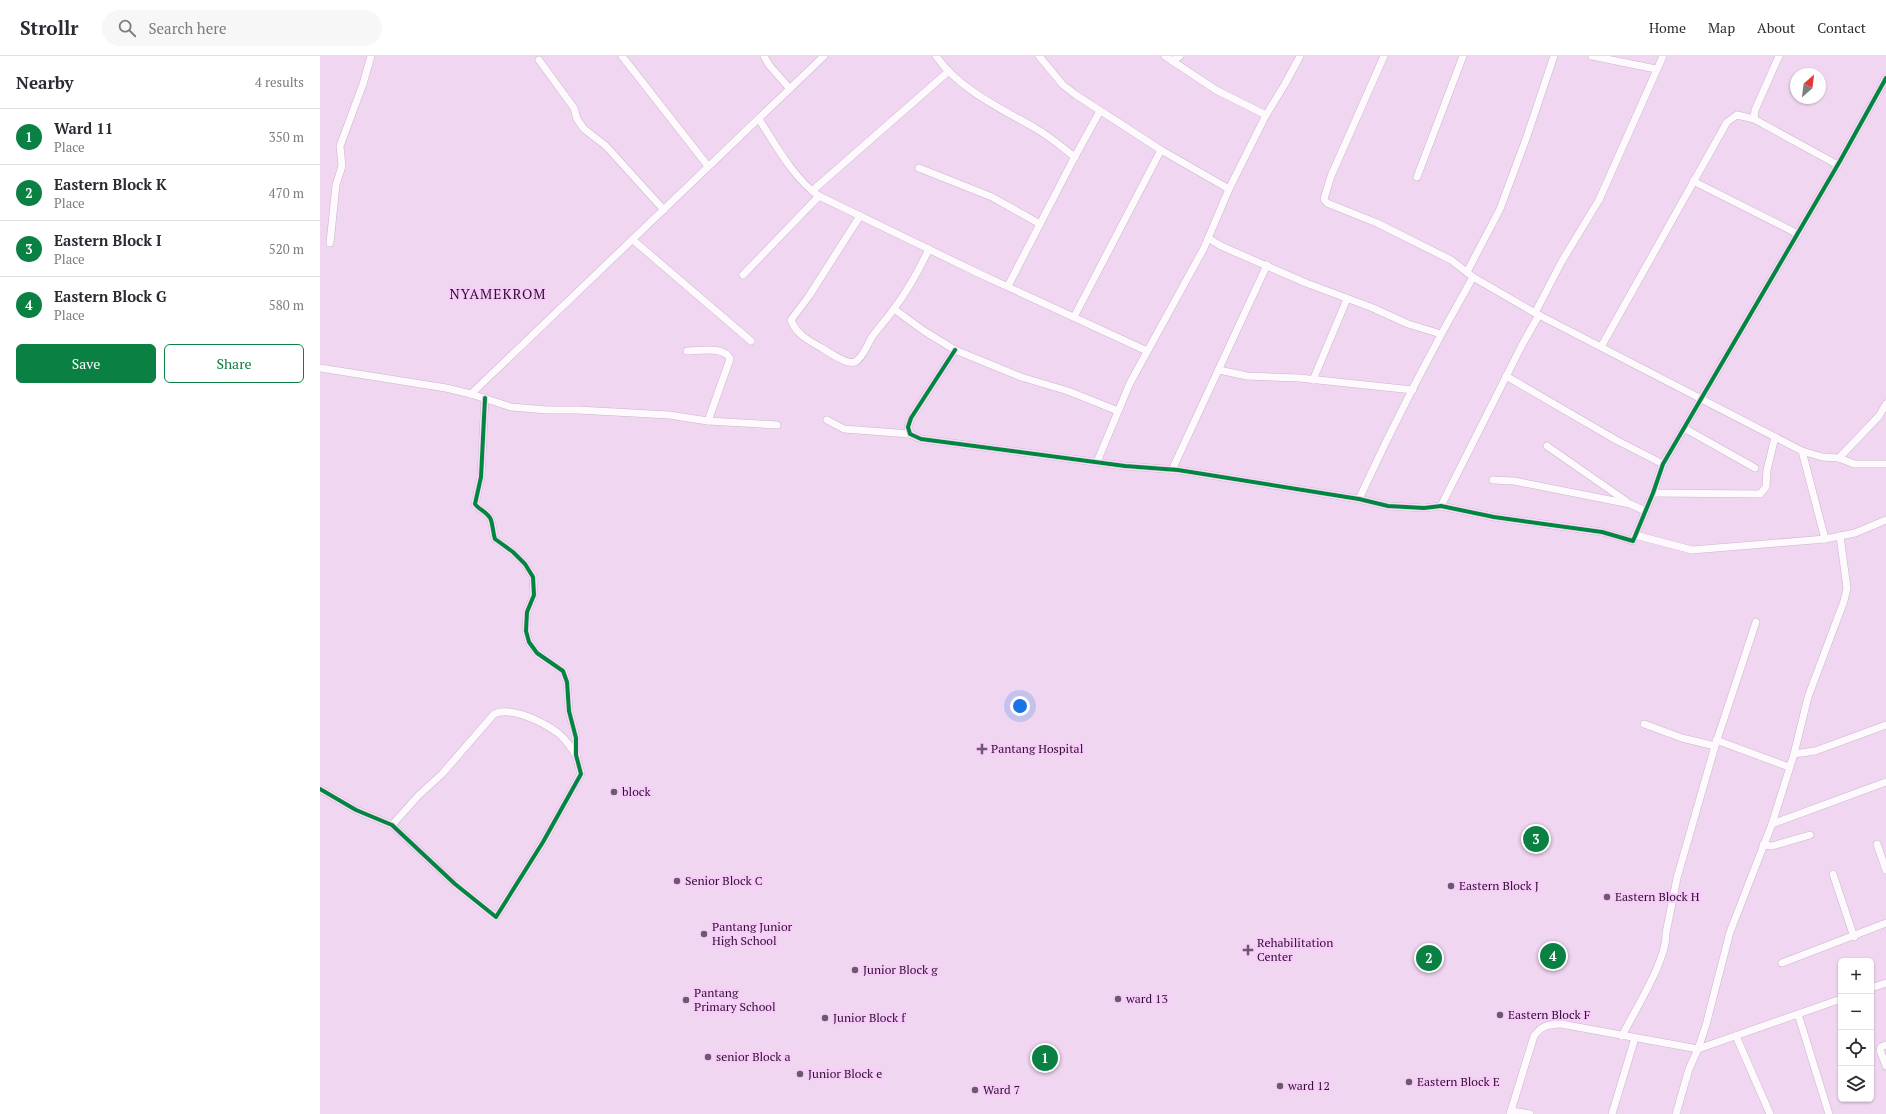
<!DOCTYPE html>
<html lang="en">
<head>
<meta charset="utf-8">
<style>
	:root { --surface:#fff; --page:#f7f7f7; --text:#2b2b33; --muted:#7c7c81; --line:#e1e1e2; --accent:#0b8043 }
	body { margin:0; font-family:"PT Serif",serif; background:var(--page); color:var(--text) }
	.controls { position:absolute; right:12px; bottom:12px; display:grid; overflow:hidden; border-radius:6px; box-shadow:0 1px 3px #0004 }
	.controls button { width:36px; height:36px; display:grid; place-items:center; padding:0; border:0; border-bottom:1px solid var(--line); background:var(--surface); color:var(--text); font:20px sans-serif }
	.compass { position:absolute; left:1470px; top:12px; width:36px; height:36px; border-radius:50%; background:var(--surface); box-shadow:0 1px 3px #0004; rotate:28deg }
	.you { position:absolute; left:700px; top:650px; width:14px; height:14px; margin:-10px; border:3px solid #fff; border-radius:50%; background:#1a73e8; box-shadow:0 0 0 6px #1a73e833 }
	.badge { display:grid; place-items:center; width:26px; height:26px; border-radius:50%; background:var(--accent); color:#fff; font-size:13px; font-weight:700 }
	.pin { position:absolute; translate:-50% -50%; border:2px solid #fff; box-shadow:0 1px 4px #0006 }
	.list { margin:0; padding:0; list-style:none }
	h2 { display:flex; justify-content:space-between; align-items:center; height:52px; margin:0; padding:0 16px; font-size:17px }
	h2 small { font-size:13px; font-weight:400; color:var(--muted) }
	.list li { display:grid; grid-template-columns:26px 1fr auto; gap:12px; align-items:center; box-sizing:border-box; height:56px; padding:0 16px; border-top:1px solid var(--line) }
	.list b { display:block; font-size:15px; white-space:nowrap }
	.list p { margin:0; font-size:13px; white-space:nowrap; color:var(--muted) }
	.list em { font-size:13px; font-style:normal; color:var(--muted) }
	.actions { display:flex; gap:8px; padding:12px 16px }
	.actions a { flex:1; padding:9px 0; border:1px solid var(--accent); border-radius:6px; text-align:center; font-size:14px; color:var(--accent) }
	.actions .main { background:var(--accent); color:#fff }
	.icon { flex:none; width:22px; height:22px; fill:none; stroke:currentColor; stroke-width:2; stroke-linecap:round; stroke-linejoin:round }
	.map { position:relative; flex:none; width:1566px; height:1058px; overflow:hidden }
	header { display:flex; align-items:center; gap:24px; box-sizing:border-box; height:56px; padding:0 20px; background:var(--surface); border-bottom:1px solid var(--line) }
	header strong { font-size:19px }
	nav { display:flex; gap:22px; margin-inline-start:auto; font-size:14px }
	.search { width:280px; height:36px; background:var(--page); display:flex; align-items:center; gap:10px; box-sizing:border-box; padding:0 14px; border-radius:22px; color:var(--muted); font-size:15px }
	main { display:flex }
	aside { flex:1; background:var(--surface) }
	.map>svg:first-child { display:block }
</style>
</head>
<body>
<header>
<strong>Strollr</strong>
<div class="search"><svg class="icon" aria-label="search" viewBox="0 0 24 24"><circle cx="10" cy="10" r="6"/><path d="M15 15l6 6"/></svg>Search here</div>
<nav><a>Home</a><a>Map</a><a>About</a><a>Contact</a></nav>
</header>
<main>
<aside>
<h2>Nearby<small>4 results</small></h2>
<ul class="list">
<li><span class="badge">1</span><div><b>Ward 11</b><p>Place</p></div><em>350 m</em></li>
<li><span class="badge">2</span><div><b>Eastern Block K</b><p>Place</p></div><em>470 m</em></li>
<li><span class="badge">3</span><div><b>Eastern Block I</b><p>Place</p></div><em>520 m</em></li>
<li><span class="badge">4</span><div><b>Eastern Block G</b><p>Place</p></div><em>580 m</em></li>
</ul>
<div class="actions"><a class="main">Save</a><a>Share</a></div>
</aside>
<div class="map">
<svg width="1566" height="1058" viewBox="0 0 1566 1058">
	<rect width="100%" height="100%" fill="#f0d6f1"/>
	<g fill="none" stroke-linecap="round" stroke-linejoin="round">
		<g stroke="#cab6cb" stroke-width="8">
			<g id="street">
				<path d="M 302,0 L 388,110"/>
				<path d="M 444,0 L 449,9 L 470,33"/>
				<path d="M 616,0 C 640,34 680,52 715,72 C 729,80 742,91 755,101"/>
				<path d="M 719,0 L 743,29 L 756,39 L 841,94 L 909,133"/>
				<path d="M 845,0 L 896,34 L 946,59"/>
				<path d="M 1064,0 L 1011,120 L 1004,143 L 1007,147 L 1057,167 L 1131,204 L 1153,221 L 1215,257 L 1482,395 L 1502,401 L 1519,402 L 1559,360 L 1566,348"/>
				<path d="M 1272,0 L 1336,13"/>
				<path d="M 219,4 L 254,52 L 257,63 L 264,73 L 286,90 L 344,154"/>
				<path d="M 852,5 L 860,0"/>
				<path d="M 439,63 C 455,88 474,123 499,140 L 660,218 L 827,295"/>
				<path d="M 1434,63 L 1435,54 L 1459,0"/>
				<path d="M 599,112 L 672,141 L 720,168"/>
				<path d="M 1097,121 L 1143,0"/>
				<path d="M 1373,125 L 1478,178"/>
				<path d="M 492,135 L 629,15"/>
				<path d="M 540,160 L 489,240 L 471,264 C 476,278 489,285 502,292 C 508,296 528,309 535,306 C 543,302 548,287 552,281 C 559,271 567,263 573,254 C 587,236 599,214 609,193"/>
				<path d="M 888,182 L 901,190 L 986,227 L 1053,252 L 1088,268 L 1121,278"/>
				<path d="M 313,184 L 431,285"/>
				<path d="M 10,187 L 16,129 L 22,110 L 20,90 L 43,28 L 51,0"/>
				<path d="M 1147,216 L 1180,153 L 1206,83 L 1234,0"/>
				<path d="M 423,219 L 499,140"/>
				<path d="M 688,230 L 752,106 L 780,55"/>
				<path d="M 574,253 L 604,275 L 635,294 L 701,321 L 748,335 L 798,355"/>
				<path d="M 1215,257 L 1242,205 L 1279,144 L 1343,0"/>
				<path d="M 754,261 L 841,94"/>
				<path d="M 1281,291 L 1407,66 L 1417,59 L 1434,63 L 1518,109"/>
				<path d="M 635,294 L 591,362 L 588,371 L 590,378 L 601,383 L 805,410 L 858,414 L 1039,443 L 1068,450 L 1104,452 L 1121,450 L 1174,461 L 1282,476 L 1313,485 L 1333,437 L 1343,408 L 1520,105 L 1566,22"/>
				<path d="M 367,295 C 380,295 404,290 410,303 L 388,365"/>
				<path d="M 0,312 L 126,332 L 151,338 L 191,351 L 227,354 L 258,354 L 349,359 L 388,365 L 457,369"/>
				<path d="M 899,314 L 927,320 L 979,322 L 1093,334"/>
				<path d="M 1186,320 L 1296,384 L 1343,408"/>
				<path d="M 993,324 L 1027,243"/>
				<path d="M 151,338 L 504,0"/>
				<path d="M 507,364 L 524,373 L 590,378"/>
				<path d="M 1364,372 L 1435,412"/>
				<path d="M 1227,390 L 1306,445"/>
				<path d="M 1482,395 L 1505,483"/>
				<path d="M 1519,402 L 1534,408 L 1566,408"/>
				<path d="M 777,406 L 810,327 L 884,192 L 909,133 L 946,59 L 965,28 L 980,0"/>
				<path d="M 852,414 L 947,209"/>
				<path d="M 1173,424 L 1194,425 L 1310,448 L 1325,455"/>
				<path d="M 1333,437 L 1440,438 L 1446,431 L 1447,414 L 1455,381"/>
				<path d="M 1039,443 C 1074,367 1112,293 1153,221"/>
				<path d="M 1121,450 L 1202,289 L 1219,259"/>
				<path d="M 1315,479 L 1372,494 L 1505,483 L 1535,477 L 1566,464"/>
				<path d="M 1324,668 L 1362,682 L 1395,690"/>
				<path d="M 1396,684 L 1469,711"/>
				<path d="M 1474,698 L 1495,695 L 1566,669"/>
				<path d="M 0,733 L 36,754 L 72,769 L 135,828 L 176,861 L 223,786 L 261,718 L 256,699 L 256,682 L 249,655 L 247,626 L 243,615 L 217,597 L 209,586 L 206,575 L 207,556 L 214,539 L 213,521 L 205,508 L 193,496 L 175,483 C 173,477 173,470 171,464 C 168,456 159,454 155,448 L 161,421 L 165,342"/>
				<path d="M 1452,768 L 1566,726"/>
				<path d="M 72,769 L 99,739 L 122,718 L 174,658 C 192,650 223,666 238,677 C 246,683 251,692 256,699"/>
				<path d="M 1557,788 L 1566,814"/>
				<path d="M 1443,789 L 1452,790 L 1490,779"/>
				<path d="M 1513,818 L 1534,881"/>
				<path d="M 1462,907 L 1566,867"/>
				<path d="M 1551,932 L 1566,927"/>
				<path d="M 1478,958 L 1509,1058"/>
				<path d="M 1302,980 C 1315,954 1347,904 1346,877 L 1357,822 L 1395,690 L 1436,566"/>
				<path d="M 1416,980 L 1450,1058"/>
				<path d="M 1566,989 L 1561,991 L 1560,994 L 1566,1010"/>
				<path d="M 1191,1055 L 1210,1058"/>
				<path d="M 1190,1058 L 1214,980 C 1222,969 1227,969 1241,968 L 1378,993 L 1386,969 L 1410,876 L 1452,768 L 1474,698 L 1488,641 L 1524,545 L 1527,532 L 1520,480"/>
				<path d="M 1292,1058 L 1315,982"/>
				<path d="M 1356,1058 L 1369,1013 L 1378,993 L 1521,943"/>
			</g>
		</g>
		<use href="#street" stroke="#fdf9fd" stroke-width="7"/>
		<g stroke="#facafd" stroke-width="6">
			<g id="cycleway">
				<path d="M 635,294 L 591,362 L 588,371 L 590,378 L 601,383 L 805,410 L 858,414 L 1039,443 L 1068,450 L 1104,452 L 1121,450 L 1174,461 L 1282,476 L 1313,485 L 1333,437 L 1343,408 L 1520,105 L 1566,22"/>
				<path d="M 0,733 L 36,754 L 72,769 L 135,828 L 176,861 L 223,786 L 261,718 L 256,699 L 256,682 L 249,655 L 247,626 L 243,615 L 217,597 L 209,586 L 206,575 L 207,556 L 214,539 L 213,521 L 205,508 L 193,496 L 175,483 C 173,477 173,470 171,464 C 168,456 159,454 155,448 L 161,421 L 165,342"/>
			</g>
		</g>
		<use href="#cycleway" stroke="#00873e" stroke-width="4"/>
	</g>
	<g fill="#6d596e" stroke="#facafd" stroke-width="1.5">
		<path d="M660 687h4v4h4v4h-4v4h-4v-4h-4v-4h4z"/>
		<circle cx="294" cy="736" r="4"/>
		<circle cx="357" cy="825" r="4"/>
		<circle cx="1131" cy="830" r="4"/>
		<circle cx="1287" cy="841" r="4"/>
		<circle cx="384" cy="878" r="4"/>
		<path d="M926 888h4v4h4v4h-4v4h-4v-4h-4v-4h4z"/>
		<circle cx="535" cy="914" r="4"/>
		<circle cx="798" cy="943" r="4"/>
		<circle cx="366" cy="944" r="4"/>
		<circle cx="1180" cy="959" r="4"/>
		<circle cx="505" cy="962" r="4"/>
		<circle cx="388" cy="1001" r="4"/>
		<circle cx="480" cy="1018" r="4"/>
		<circle cx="1089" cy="1026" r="4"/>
		<circle cx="960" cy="1030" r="4"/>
		<circle cx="655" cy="1034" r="4"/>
	</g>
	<g text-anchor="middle" stroke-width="4" stroke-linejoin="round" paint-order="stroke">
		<g font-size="12" fill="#261527" stroke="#facafd" text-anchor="start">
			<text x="671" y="697">Pantang Hospital</text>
			<text x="302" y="740">block</text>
			<text x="365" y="829">Senior Block C</text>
			<text x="1139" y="834">Eastern Block J</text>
			<text x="1295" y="845">Eastern Block H</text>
			<text x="392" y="875">Pantang Junior<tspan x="392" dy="14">High School</tspan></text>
			<text x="937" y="891">Rehabilitation<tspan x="937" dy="14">Center</tspan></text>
			<text x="543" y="918">Junior Block g</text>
			<text x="374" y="941">Pantang<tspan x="374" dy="14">Primary School</tspan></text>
			<text x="806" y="947">ward 13</text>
			<text x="1188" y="963">Eastern Block F</text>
			<text x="513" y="966">Junior Block f</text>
			<text x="396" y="1005">senior Block a</text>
			<text x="488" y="1022">Junior Block e</text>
			<text x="1097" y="1030">Eastern Block E</text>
			<text x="968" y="1034">ward 12</text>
			<text x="663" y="1038">Ward 7</text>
		</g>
		<g font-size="14" letter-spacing="1" fill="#261527" stroke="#facafd">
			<text x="178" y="243">NYAMEKROM</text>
		</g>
	</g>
</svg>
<div class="controls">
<button>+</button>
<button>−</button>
<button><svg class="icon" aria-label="locate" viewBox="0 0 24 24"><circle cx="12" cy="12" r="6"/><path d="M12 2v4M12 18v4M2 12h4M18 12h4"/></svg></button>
<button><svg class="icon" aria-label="layers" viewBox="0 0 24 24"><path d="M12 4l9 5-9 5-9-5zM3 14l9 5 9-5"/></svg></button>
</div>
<svg class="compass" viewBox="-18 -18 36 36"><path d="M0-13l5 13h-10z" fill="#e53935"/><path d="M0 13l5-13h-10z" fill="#7c7c81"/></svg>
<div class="you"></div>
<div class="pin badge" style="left:725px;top:1002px">1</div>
<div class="pin badge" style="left:1109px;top:902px">2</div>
<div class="pin badge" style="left:1216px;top:783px">3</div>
<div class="pin badge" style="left:1233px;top:900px">4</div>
</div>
</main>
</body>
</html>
